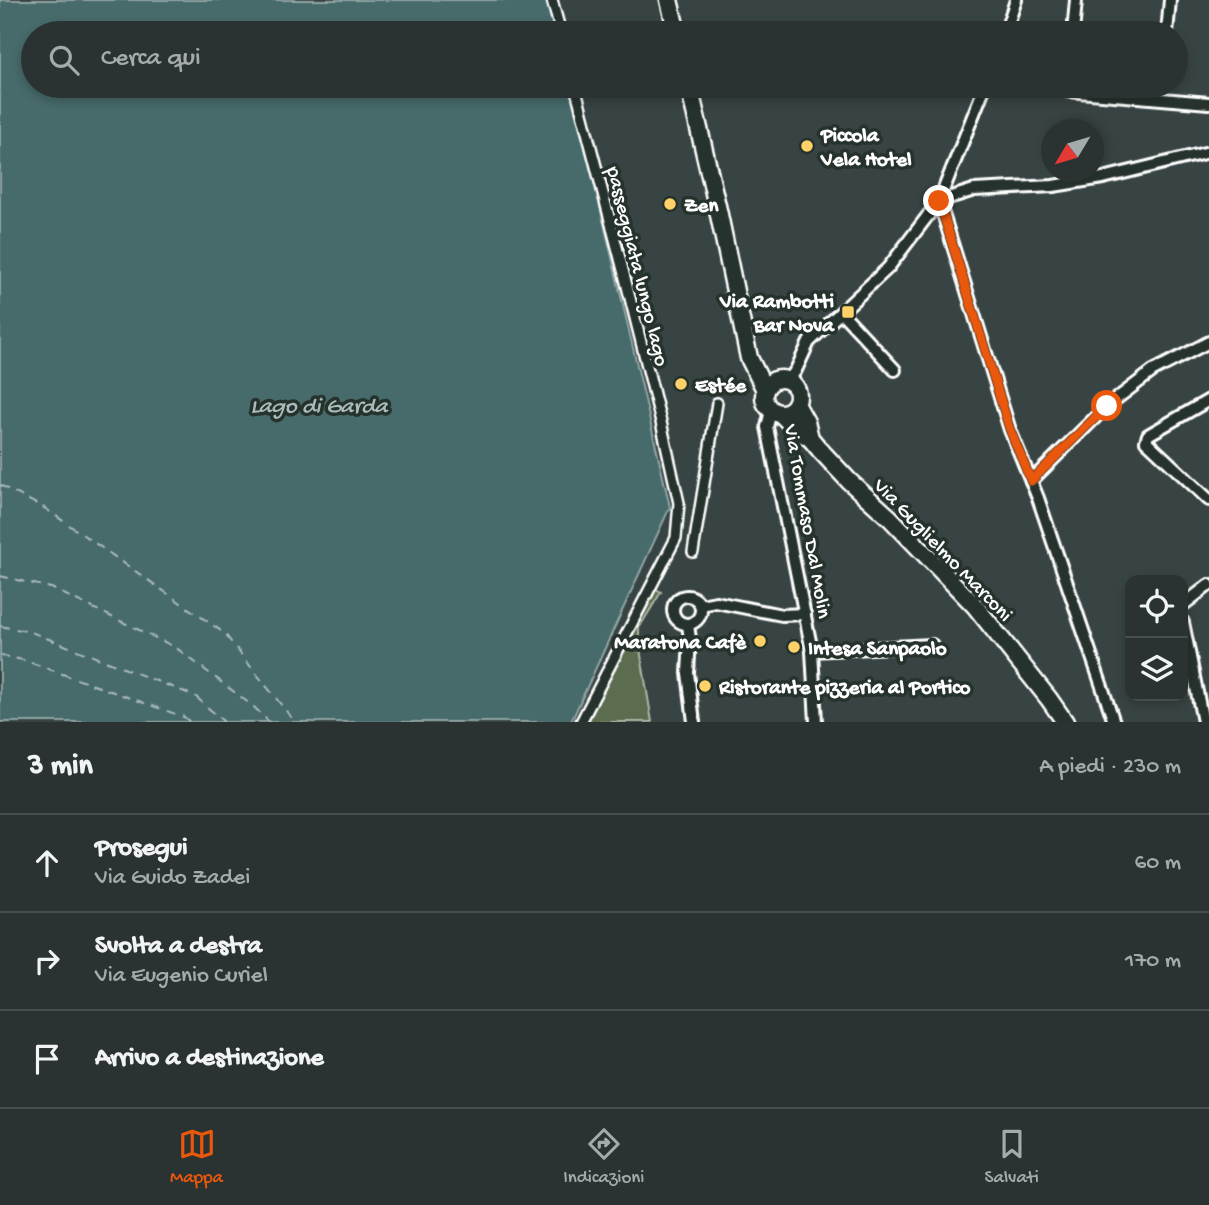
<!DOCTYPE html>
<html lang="it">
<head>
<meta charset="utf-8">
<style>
	:root { --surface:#2a3332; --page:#323b3a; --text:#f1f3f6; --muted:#a5aaac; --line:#464e4d; --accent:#ea580c }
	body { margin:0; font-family:"Gochi Hand",sans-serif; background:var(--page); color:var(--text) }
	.controls { position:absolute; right:21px; bottom:21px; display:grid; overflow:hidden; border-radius:14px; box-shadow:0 4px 10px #0003 }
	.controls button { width:63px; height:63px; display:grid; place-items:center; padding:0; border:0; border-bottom:2px solid var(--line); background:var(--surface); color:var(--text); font:35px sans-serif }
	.compass { position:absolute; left:1041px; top:119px; width:63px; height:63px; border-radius:50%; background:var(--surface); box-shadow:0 4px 10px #0003; rotate:232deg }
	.stop { position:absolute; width:21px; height:21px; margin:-16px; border:5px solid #ea580c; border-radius:50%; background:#fff }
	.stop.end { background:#ea580c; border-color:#fff; box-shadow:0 2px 7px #0008 }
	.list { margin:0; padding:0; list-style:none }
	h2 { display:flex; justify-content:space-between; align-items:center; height:91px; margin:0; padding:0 28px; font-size:30px }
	h2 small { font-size:23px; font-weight:400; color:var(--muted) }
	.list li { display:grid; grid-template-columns:46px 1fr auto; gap:21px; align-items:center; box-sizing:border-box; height:98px; padding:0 28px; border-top:2px solid var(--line) }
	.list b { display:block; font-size:26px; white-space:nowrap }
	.list p { margin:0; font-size:23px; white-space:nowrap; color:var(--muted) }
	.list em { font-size:23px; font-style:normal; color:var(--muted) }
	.icon { flex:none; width:38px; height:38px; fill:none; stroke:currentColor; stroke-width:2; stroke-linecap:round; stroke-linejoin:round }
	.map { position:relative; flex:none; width:1209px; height:722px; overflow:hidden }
	.search { position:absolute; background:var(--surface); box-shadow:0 4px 10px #0003; left:21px; right:21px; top:21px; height:77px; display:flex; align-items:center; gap:18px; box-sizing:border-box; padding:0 24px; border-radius:38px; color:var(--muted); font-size:26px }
	.sheet { height:385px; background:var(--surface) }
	nav { display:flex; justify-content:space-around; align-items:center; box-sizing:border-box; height:98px; border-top:2px solid var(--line); background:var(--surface); font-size:19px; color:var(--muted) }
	nav a { display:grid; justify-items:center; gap:4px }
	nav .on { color:var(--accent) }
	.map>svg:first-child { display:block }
</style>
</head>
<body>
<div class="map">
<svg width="1209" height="722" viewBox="0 0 1209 722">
	<rect width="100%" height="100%" fill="#384443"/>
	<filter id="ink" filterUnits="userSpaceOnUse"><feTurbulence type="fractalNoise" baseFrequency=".0143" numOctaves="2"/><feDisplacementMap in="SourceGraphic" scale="14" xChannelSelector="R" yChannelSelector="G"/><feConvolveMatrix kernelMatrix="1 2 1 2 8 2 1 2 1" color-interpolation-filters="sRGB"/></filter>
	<g filter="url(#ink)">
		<path fill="#5c6d50" stroke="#aeb6a8" stroke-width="2" d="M 653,587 L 661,592 L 639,628 L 639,643 L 652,722 L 588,722 L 609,674 Z"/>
		<path fill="#476b6b" stroke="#91a6a6" stroke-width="2" d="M 0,0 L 551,0 L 559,33 L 33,33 L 33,86 L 572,86 L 670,507 L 571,722 L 0,722 Z"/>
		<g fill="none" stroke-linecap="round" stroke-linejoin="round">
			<g stroke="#acbcbc" stroke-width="2" stroke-dasharray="9 7" stroke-linecap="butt">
				<path d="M 0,485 L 46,509 L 224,633 L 295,722"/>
				<path d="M 0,576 L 51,588 L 175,647 L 254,707 L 269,722"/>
				<path d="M 0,626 L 31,632 L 195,696 L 224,722"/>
				<path d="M 0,655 L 23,660 L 184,717 L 190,722"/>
			</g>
			<g stroke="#fff" stroke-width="14">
				<g id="pedestrian">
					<path d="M 552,0 L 561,33"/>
					<path d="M 575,86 L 623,270 L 661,422 L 679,503 L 676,538 L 581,722"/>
					<path d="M 693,552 L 717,403"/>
				</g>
			</g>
			<g stroke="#fff" stroke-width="16">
				<g id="minor">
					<path d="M 1005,33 L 1016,0"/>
					<path d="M 1073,33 L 1076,0"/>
					<path d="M 1167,33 L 1170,0"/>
					<path d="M 1067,86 L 1067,91 L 1209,103"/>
					<path d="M 939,201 L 1010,430 L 1038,498 L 1114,722"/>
					<path d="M 939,201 L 974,190 L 1053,186 L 1103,178 L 1209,152"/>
					<path d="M 841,312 L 895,370"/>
					<path d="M 788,381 L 796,370 L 809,342 L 888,268 L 939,201 L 985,86"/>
					<path d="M 1209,400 L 1148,435 L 1146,441 L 1209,500"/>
					<path d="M 771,411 L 767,427 L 812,651 L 816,722"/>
					<path d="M 1031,481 L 1107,406 L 1153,371 L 1209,342"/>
					<circle cx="687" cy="610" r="14"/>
					<path d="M 701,605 L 716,602 L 782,615 L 805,614"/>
					<path d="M 1183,605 L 1209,585"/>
					<path d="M 1183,622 L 1203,722"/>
					<path d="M 688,625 L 690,639 L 688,673 L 694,722"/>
					<path d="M 812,651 L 932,645"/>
				</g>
			</g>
			<g stroke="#fff" stroke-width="21">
				<g id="secondary">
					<path d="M 669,0 L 677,33"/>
					<path d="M 689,86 L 718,210 L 749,358 L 765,390"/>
					<circle cx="781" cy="396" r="17"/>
					<path d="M 796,404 L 806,422 L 810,438 L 820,450 L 849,481 L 890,518 L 975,606 L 1049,699 L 1065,722"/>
					<path d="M 781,414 L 799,432 L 810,438"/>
				</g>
			</g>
			<use href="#pedestrian" stroke="#26332d" stroke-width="9"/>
			<use href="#minor" stroke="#26332d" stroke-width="10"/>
			<use href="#secondary" stroke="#26332d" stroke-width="16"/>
		</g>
	</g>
	<g fill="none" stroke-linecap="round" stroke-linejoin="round" filter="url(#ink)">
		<path stroke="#ea580c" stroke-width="9" d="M 939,201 L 1010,430 L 1031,481 L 1107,406"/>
	</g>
	<g fill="#ffd166" stroke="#26332d" stroke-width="2.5">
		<circle cx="807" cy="146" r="7"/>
		<circle cx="670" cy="204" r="7"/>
		<rect x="841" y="305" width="14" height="14" rx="3.5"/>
		<circle cx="681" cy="384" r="7"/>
		<circle cx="760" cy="641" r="7"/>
		<circle cx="794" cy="647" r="7"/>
		<circle cx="705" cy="686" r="7"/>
	</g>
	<g text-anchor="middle" stroke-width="7" stroke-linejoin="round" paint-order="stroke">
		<g font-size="21" font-weight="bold" fill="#fff" stroke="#26332d" text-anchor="start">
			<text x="821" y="141">Piccola<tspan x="821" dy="24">Vela Hotel</tspan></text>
			<text x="684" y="211">Zen</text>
			<text x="834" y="307" text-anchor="end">Via Rambotti<tspan x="834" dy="24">Bar Nova</tspan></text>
			<text x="695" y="391">Estée</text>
			<text x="746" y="648" text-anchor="end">Maratona Cafè</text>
			<text x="808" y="654">Intesa Sanpaolo</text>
			<text x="719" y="693">Ristorante pizzeria al Portico</text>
		</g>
		<g font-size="21" fill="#fff" stroke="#26332d">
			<text transform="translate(639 266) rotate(76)" y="7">passeggiata lungo lago</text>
			<text transform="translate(809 521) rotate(80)" y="7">Via Tommaso Dal Molin</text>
			<text transform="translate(944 549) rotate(46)" y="7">Via Guglielmo Marconi</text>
		</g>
		<g font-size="23" font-style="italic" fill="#acbcbc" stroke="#26332d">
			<text x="319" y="412">Lago di Garda</text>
		</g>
	</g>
</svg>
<div class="controls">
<button><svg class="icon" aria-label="locate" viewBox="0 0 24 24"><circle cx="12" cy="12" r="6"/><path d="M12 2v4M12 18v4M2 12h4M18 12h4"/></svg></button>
<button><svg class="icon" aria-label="layers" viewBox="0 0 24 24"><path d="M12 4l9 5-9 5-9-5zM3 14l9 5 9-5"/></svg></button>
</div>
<svg class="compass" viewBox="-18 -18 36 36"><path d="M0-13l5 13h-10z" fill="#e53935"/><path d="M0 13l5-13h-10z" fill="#a5aaac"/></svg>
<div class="stop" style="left:1107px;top:406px"></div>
<div class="stop end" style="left:939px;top:201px"></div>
<div class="search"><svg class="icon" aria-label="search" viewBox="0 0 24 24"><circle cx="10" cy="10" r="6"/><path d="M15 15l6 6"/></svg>Cerca qui</div>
</div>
<section class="sheet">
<h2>3 min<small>A piedi · 230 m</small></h2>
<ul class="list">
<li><svg class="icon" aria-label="ahead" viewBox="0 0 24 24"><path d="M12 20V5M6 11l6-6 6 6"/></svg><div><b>Prosegui</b><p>Via Guido Zadei</p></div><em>60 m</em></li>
<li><svg class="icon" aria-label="right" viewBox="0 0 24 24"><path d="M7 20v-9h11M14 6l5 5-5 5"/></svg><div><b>Svolta a destra</b><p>Via Eugenio Curiel</p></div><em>170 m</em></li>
<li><svg class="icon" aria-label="arrive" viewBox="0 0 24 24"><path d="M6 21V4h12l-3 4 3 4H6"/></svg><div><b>Arrivo a destinazione</b></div></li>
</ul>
</section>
<nav>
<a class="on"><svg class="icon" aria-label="map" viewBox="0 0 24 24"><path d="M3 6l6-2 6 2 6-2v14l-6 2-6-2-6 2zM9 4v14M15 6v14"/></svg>Mappa</a>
<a><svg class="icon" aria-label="directions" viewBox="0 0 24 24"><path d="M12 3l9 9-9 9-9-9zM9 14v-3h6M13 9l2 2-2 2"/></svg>Indicazioni</a>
<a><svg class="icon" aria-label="saved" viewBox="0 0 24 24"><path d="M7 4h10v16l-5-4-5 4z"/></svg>Salvati</a>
</nav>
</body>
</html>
